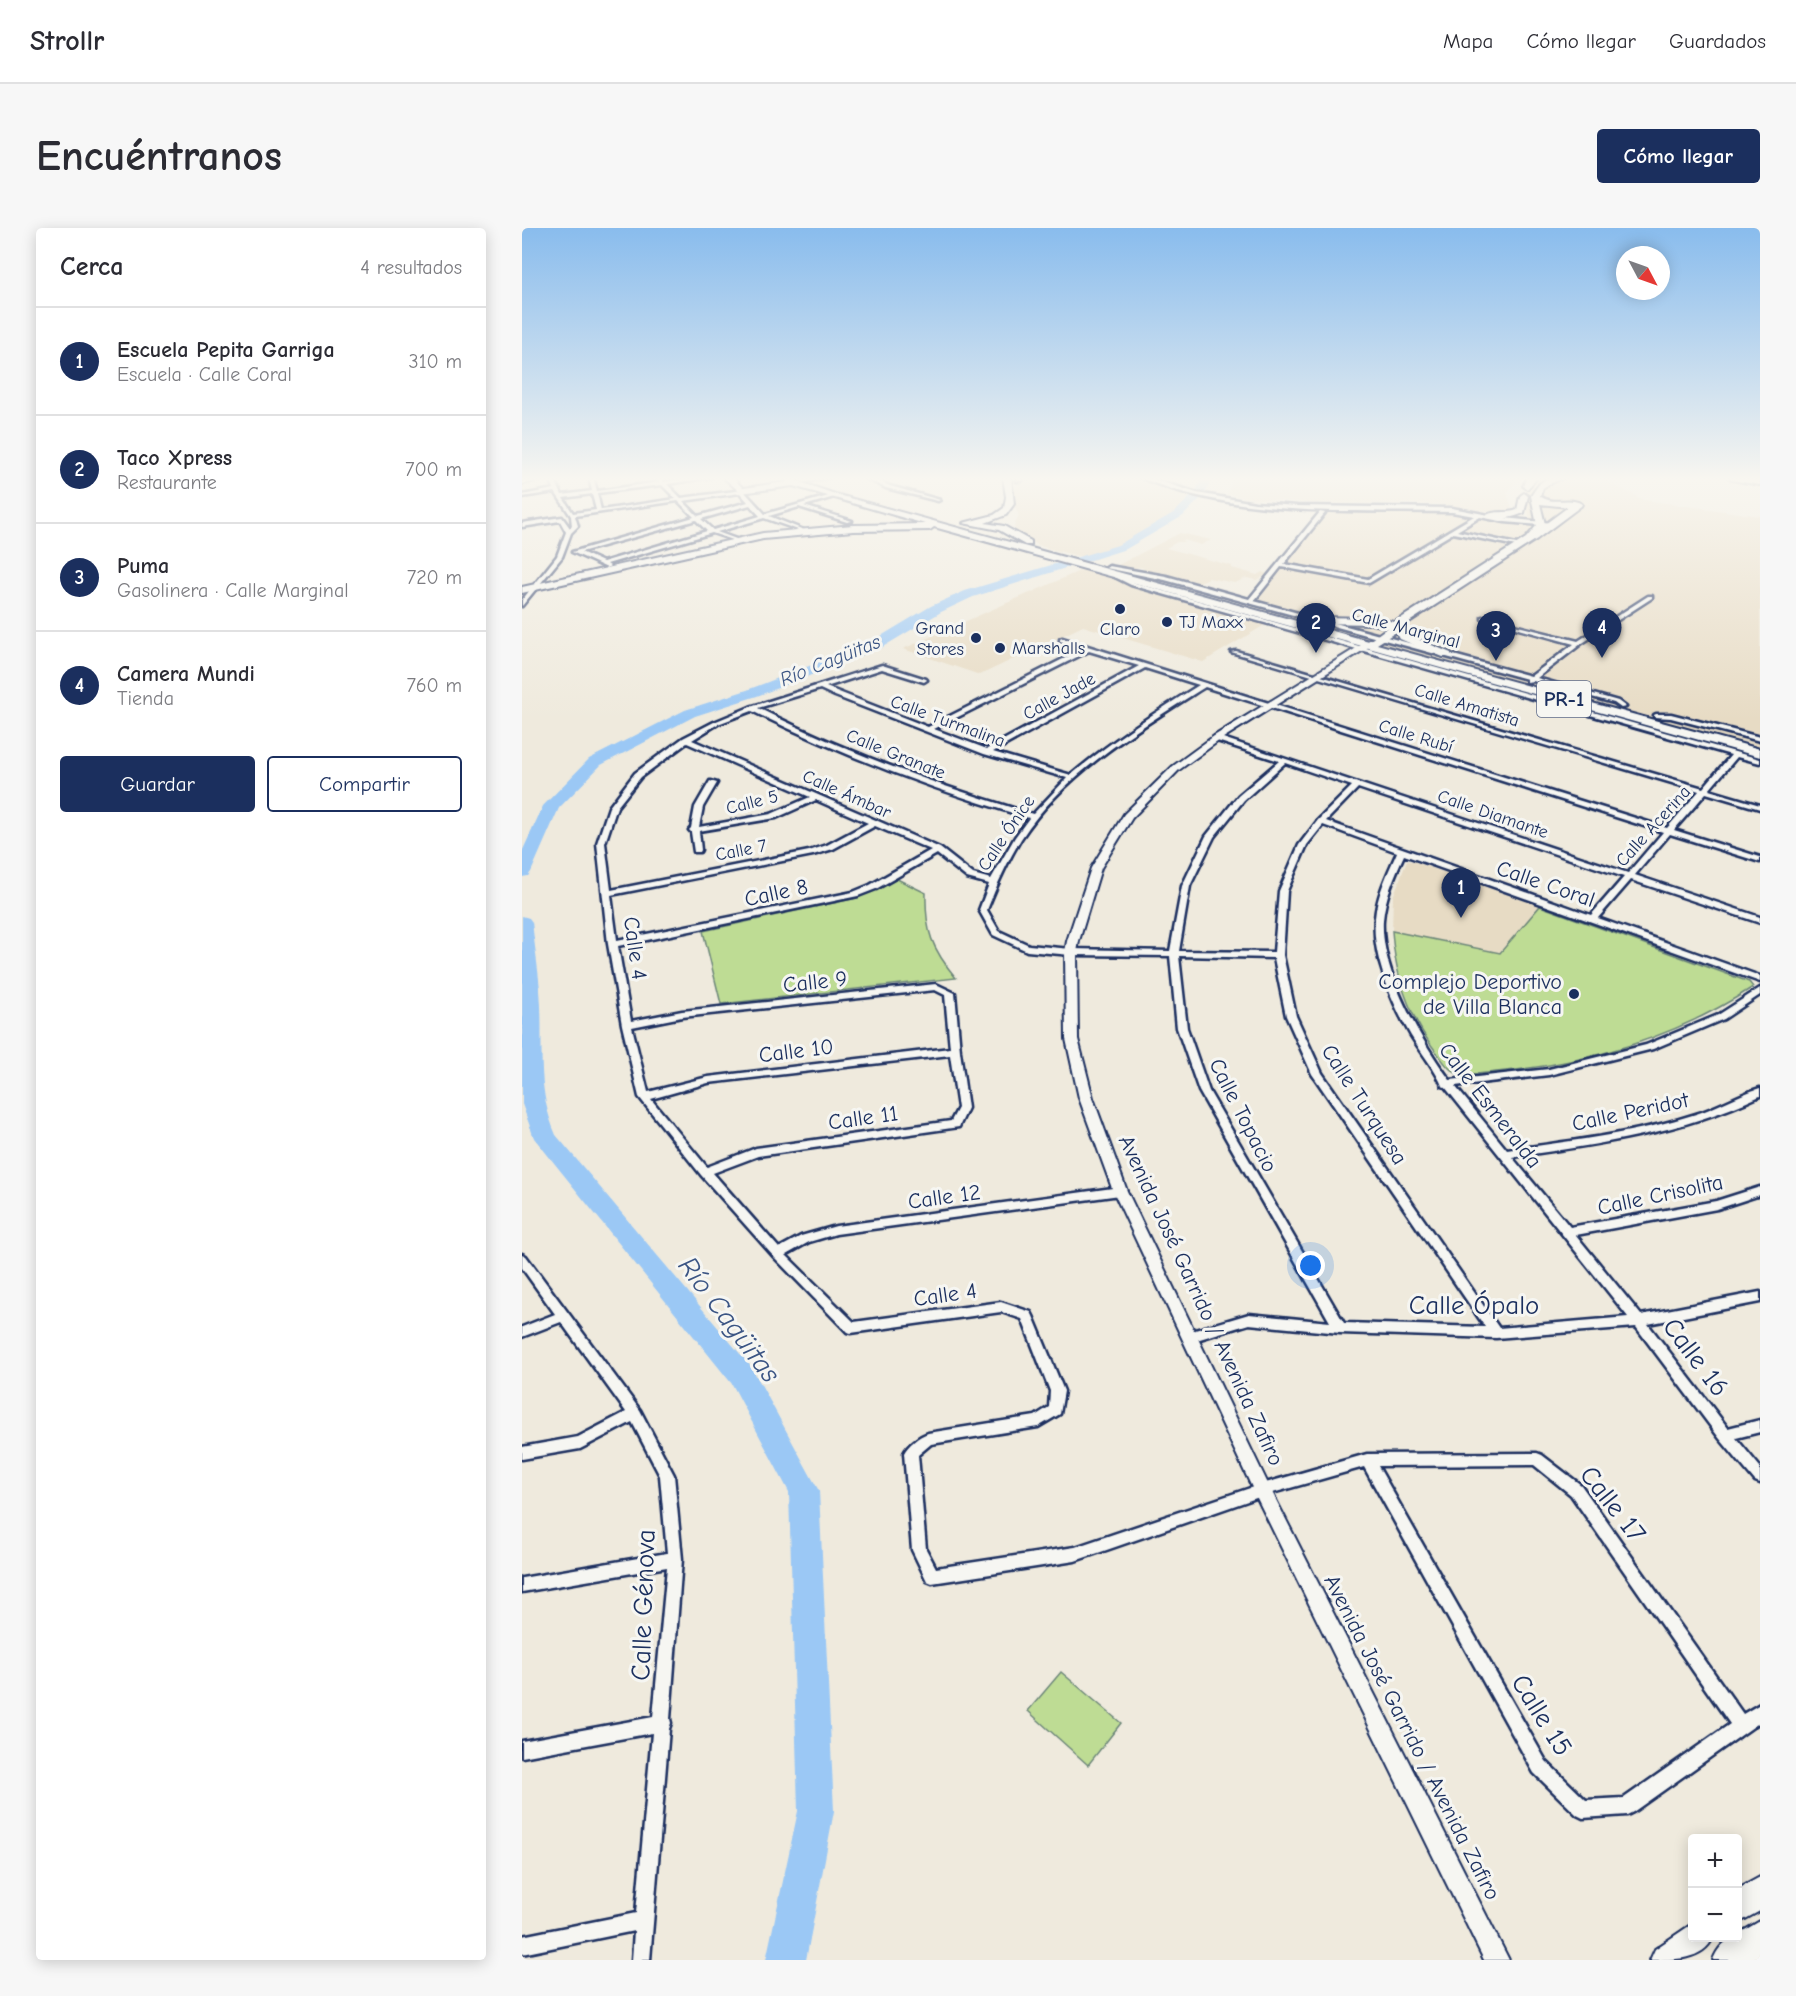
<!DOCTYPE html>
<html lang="es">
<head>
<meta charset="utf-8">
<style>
	:root { --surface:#fff; --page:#f7f7f7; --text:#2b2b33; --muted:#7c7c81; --line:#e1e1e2; --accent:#1b2f5e }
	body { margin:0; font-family:"Comic Neue",sans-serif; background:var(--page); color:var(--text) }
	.controls { position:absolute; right:18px; bottom:18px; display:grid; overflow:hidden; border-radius:6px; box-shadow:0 3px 15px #0003 }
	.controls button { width:54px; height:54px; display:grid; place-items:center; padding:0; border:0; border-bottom:2px solid var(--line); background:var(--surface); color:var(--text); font:30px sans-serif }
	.compass { position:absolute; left:1094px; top:18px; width:54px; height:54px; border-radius:50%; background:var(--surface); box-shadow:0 3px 15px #0003; rotate:131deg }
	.you { position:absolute; left:789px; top:1038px; width:21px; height:21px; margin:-15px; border:4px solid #fff; border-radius:50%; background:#1a73e8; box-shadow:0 0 0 9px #1a73e833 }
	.badge { display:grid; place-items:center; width:39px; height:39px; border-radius:50%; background:var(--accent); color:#fff; font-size:20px; font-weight:700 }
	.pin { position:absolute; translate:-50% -50px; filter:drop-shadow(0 2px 3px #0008) }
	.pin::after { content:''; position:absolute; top:32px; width:21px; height:18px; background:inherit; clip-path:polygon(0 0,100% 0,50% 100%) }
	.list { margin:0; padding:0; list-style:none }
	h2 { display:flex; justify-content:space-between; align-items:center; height:78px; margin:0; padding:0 24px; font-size:26px }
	h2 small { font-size:20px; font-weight:400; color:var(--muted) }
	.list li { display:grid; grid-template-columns:39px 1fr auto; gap:18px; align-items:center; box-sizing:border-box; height:108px; padding:0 24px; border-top:2px solid var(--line) }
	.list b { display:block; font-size:22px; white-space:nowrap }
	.list p { margin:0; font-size:20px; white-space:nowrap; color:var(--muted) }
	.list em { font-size:20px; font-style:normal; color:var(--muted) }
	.actions { display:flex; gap:12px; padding:18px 24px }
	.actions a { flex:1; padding:14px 0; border:2px solid var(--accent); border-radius:6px; text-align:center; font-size:21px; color:var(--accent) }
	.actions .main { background:var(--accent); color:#fff }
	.map { position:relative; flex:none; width:1238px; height:1732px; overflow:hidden; border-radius:6px }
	header { display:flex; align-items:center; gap:36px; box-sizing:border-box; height:84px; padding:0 30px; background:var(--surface); border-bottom:2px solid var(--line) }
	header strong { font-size:28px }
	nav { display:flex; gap:33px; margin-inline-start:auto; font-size:21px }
	.intro { display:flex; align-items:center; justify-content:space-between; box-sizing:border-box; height:144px; padding:0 36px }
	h1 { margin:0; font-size:42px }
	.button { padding:15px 27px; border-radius:6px; background:var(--accent); color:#fff; font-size:21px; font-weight:700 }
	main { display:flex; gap:36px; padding:0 36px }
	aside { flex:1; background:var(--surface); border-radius:6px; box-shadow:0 3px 15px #0003 }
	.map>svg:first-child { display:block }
</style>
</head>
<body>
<header>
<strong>Strollr</strong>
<nav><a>Mapa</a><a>Cómo llegar</a><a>Guardados</a></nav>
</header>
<div class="intro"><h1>Encuéntranos</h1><a class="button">Cómo llegar</a></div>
<main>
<aside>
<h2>Cerca<small>4 resultados</small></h2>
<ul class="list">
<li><span class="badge">1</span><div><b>Escuela Pepita Garriga</b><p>Escuela · Calle Coral</p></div><em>310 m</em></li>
<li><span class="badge">2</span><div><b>Taco Xpress</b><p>Restaurante</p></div><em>700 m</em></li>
<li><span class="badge">3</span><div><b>Puma</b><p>Gasolinera · Calle Marginal</p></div><em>720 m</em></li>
<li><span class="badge">4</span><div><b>Camera Mundi</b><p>Tienda</p></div><em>760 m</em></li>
</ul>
<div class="actions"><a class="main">Guardar</a><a>Compartir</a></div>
</aside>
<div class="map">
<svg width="1238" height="1732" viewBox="0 0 1238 1732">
	<rect width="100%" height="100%" fill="#efeadd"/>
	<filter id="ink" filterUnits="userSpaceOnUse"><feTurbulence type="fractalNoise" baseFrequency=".0167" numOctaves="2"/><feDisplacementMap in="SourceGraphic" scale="12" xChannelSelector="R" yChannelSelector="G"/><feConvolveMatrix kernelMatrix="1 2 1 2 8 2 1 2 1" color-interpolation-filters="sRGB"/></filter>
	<g filter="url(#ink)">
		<g fill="#e7dbc4">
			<path d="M 504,249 L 614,249 L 672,267 L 647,295 L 571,332 L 521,319 L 495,307 L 492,298 L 497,288 L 492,277 L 493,260 Z"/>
			<path d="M 711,249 L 996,249 L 985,265 L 990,280 L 985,283 L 971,284 L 917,276 L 782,275 L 726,270 L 705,266 Z"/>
			<path d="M 1019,249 L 1075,249 L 1122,272 L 1238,288 L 1238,522 L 714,377 L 729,373 L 742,359 L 799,282 L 936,285 L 1008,291 L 1002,268 L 1003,263 L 1005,258 Z"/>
			<path d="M 658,305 L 689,312 L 679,317 L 662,312 L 660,313 L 663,314 L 655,314 L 644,320 L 710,338 L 710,340 L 735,347 L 740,344 L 746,346 L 735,352 L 724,350 L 713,355 L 687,350 L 673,356 L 619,342 L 622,340 L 616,339 L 611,341 L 596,337 Z"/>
			<path d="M 562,341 L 751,392 L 681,434 L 561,398 L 458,447 L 381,421 Z"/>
			<path d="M 885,633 L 890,633 L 1018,678 L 978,725 L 870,703 L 871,669 Z"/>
		</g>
		<g fill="#bedc94" stroke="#6c8679" stroke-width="1.5">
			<path d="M 375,651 L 404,665 C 403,703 410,721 434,750 L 199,776 L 181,703 L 335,670 Z"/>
			<path d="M 1018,678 L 1227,754 L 1231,759 C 1155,809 1065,836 974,844 C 962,845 945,849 934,845 C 925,841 921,832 915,825 C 888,790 873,747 870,703 L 978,725 Z"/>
			<path d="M 539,1444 L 599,1495 L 566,1537 L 506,1483 Z"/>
		</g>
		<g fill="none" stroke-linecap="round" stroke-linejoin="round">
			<g fill="#9bc8f5" fill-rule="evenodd">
				<path d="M 680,249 L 690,249 L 683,266 L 661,288 L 604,321 L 451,369 L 419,384 L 359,420 L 235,468 L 173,488 L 79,537 L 37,580 L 9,644 L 6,648 L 0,649 L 0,624 L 21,578 L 67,531 L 163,482 L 225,462 L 349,414 L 409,378 L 443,363 L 596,317 L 653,284 L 674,263 Z"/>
				<path d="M 0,688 L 7,690 L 10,694 C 13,722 18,750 19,778 C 21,825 15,862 34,907 L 230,1140 L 297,1263 L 312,1583 L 284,1732 L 244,1732 L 276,1583 L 267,1264 L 210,1156 L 12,910 L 0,876 Z"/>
			</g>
			<g stroke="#1b2f5e" stroke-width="5">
				<g id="minor">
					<path d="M 31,249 L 36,249 L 33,252 L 40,267 L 70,263 L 67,249 L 71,249 L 75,263 L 137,254 L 133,249 L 138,249 L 142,254 L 173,249 L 189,249 L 145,256 L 159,270 L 221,262 L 243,286 L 310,267 L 312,269 L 282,278 L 330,293 L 325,294 L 277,279 L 247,288 L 282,302 L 282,304 L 242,290 L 195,304 L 217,312 L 217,314 L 190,305 L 85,336 L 88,338 L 85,340 L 50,324 L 172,289 L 156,273 L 53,288 L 56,298 L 49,305 L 40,329 L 0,378 L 0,372 L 35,328 L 44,304 L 38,293 L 0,299 L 0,295 L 40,289 L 48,300 L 50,298 L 49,288 L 33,264 L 0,269 L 0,267 L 32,261 L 29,252 ZM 140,257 L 154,271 L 79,282 L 75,265 ZM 218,265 L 226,274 L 176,288 L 161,273 ZM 70,266 L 74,282 L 51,285 L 41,270 ZM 228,277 L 238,288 L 191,302 L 179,291 ZM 174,292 L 185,303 L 81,334 L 59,324 Z"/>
					<path d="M 296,249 L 309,249 L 272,256 L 270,255 Z"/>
					<path d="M 341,249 L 348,249 L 368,258 L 418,272 L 416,273 L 364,260 Z"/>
					<path d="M 497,249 L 503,249 L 499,253 L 495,253 Z"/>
					<path d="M 617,249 L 625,249 L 675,265 L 733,275 L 775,278 L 930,280 L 983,290 L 1030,295 L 1028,298 L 983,294 L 958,289 L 935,303 L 999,317 L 999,319 L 931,305 L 847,355 L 759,339 L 732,373 L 1009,448 L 1052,416 L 960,391 L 960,389 L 1056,413 L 1126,368 L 1130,368 L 1130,370 L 1059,416 L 1015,450 L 1096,473 L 1104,479 L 1099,480 L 1092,475 L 1011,453 L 1005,454 L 1005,451 L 643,352 L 584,340 L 587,338 L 644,348 L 727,371 L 798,284 L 803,285 L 762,336 L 846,351 L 952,288 L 930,284 C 829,282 712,290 617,249 Z"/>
					<path d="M 589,345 L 593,345 L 613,355 L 1238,531 L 1238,535 L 1215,529 L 1187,562 L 1238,577 L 1238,581 L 1184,565 L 1152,602 L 1238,629 L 1238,634 L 1148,606 L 1113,647 L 1238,689 L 1238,695 L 1109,652 L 1076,690 L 1238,748 L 1238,754 L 882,627 C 873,647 863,669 861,692 C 858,743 899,813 928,852 L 1027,841 L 1124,817 L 1196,787 L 1238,760 L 1238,767 L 1202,791 L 1131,821 L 1027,847 L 933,858 L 985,922 C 1048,913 1113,906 1174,886 C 1196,879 1216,867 1238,860 L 1238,868 C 1160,905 1075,917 990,929 L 1048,999 L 1194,973 L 1238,959 L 1238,967 L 1195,981 L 1054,1007 L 1119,1087 L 1238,1064 L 1238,1074 L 1126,1096 L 1206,1200 L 1238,1192 L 1238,1204 L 1214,1210 L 1238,1239 L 1238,1255 L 1233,1253 L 1198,1211 L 1114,1099 L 974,1110 L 818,1105 L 727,1096 L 668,1114 L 663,1113 L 662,1109 L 663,1105 L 727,1086 L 808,1094 L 677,863 L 655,800 L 648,728 L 549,727 L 505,723 L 471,707 L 457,682 L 467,656 L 445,650 L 415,626 L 354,661 L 336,668 L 96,718 L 109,793 L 160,783 L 414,756 L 433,765 L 438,823 L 446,880 L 437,899 L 236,928 L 191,945 L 257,1020 L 279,1008 L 314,998 L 598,959 L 602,960 L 604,963 L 602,966 L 598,967 L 314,1006 L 287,1014 L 264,1027 L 332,1094 L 479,1074 L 509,1084 L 511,1088 L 542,1163 L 538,1186 L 516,1199 L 409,1216 L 396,1227 L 404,1321 L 414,1340 L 553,1319 L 740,1256 L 845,1226 L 1015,1225 L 1020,1227 L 1059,1257 L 1221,1486 L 1238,1476 L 1238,1494 L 1111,1584 L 1105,1587 L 1061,1590 L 1055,1587 L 1012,1545 L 842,1239 L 740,1268 L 553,1333 L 410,1355 L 405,1353 L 390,1322 L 382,1225 C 386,1217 397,1208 406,1205 L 513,1188 L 527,1179 L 528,1163 L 500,1091 L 479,1084 L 329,1105 L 325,1104 L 252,1029 L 179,947 L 117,869 L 100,797 L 86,716 L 75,615 L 87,579 L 113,545 L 161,510 L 192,494 L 228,479 L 360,437 L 404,451 L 405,452 L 402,454 L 360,441 L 304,459 L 406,499 L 561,421 L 538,413 L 538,411 L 540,410 L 1145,600 L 1177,563 L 709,424 L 714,423 L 1181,560 L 1209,527 L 609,357 L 589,347 ZM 567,423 L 617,438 L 465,521 L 412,501 ZM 623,440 L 677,457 C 632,485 589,513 549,547 L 471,524 ZM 683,459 L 1141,604 L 1106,645 L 695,508 L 691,510 L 692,512 L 757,533 L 716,568 L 684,608 L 660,658 L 648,723 L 549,721 L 507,717 L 477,703 L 465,682 C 475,657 485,634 499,611 C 542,545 618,500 683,459 ZM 298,461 L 313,468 L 462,526 L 545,550 L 511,586 C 416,558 324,524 236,480 ZM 230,483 C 319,527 412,562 507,590 L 493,609 L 469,651 L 451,646 L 418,620 L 170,512 L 196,496 ZM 165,515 L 288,569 L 249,586 L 177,599 L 181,579 L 195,555 L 188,553 L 173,579 L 169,600 L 167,602 L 169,604 L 172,624 L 178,624 L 179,622 L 177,603 L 254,590 L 294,572 L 346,595 L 305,617 L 287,623 L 89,662 L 83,615 L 95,579 L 119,549 ZM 763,535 L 830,558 L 796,592 L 777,617 L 757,663 L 752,724 L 657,723 L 668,658 L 692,609 L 722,572 ZM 836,560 L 1102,649 L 1069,687 L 804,593 ZM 801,597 L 875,624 C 866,645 855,666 853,690 C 849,726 871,777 889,808 C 897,821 917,847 920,858 L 923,859 L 1106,1089 L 977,1100 L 800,845 L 774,788 L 761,727 L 765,663 L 785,617 ZM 353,598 L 409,622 L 348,657 L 331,664 L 95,712 L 89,667 L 291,627 L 311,621 ZM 657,728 L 752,730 L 764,788 L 790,846 L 963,1099 L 822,1095 L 687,863 L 665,800 ZM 413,762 L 423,767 L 428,820 L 186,849 L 126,864 L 110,799 L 160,789 ZM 428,827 L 436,880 L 429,893 L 234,920 L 185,939 L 129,871 L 186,855 ZM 1012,1237 L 1049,1267 L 1208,1496 L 1102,1570 L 1064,1572 L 1024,1533 L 856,1238 Z"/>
					<path d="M 1134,486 L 1149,486 L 1238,509 L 1238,513 L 1149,490 L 1132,489 L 1132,487 Z"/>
					<path d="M 0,1026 L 4,1028 L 118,1182 L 152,1247 L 160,1331 L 148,1491 L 149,1495 L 147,1501 L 128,1732 L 110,1732 L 112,1703 L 0,1726 L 0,1708 L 114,1685 L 130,1505 L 0,1529 L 0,1513 L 131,1489 L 145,1339 L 0,1364 L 0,1350 L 145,1325 L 138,1248 L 110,1194 L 58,1221 L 0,1231 L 0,1219 L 56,1209 L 104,1184 L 39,1094 L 0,1109 L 0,1099 L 33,1086 L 0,1040 Z"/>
				</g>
			</g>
			<g stroke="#1b2f5e" stroke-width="4">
				<g id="tertiary">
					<path d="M 17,249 L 33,249 L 0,256 L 0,252 Z"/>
					<path d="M 849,411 L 856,413 L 698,512 L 657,542 L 610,590 L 579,640 L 557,713 L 555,724 L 556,811 L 571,870 L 605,963 L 746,1256 L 987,1732 L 962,1732 L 734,1268 L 591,963 L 557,870 L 544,811 L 543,724 L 545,713 L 569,640 L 602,586 L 651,538 L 692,508 Z"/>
				</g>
			</g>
			<g stroke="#1b2f5e" stroke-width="4">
				<g id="primary">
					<path d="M 201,249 L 210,249 L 221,260 L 265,254 L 261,249 L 270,249 L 275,253 L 313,266 L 847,413 L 866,399 L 849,396 L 798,395 L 793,392 L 798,389 L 849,390 L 873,394 L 1004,310 L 1015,297 L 1009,268 C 1016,257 1021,249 1036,249 L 1021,260 L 1018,268 C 1031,278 1048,268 1060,276 L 1059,278 L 1015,311 L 881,398 L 886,407 L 929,425 L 929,429 L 921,429 L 878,411 L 874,404 L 855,416 L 1238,521 L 1238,529 L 412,299 L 408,302 L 331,303 L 241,311 L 0,365 L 0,359 L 241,305 L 331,297 L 403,296 L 271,258 L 219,265 ZM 1018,276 L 1046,279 L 1023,296 Z"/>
					<path d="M 481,249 L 489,249 L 492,276 L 484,287 L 463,295 L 482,298 L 509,313 L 509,317 L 503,317 L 477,302 L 441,295 L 472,287 L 482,280 L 484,269 Z"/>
					<path d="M 1002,265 L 1006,268 L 1002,285 C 991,290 975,293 965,287 C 972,282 985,286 995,282 L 998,268 Z"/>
					<path d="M 1238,1649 L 1238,1683 L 1216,1695 L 1216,1661 Z"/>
					<path d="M 1238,1693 L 1238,1729 L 1233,1732 L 1191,1732 C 1195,1722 1203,1710 1216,1710 L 1216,1706 Z"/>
					<path d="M 1170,1696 L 1170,1710 L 1191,1710 C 1181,1732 1153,1732 1128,1732 L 1133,1721 Z"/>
				</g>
			</g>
			<g stroke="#1b2f5e" stroke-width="4">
				<g id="motorway">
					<path d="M 1005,249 L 1016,249 L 1005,261 L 1001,258 Z"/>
					<path d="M 1030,249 L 1043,249 L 1021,259 L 1017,256 Z"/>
					<path d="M 1206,249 L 1238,251 L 1238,257 L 1210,252 Z"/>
				</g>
			</g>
			<use href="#minor" fill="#f6f6f2" fill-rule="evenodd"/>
			<use href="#tertiary" fill="#f6f6f2" fill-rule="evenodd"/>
			<use href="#primary" fill="#f6f6f2" fill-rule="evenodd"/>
			<use href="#motorway" fill="#f6f6f2" fill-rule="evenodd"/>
		</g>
	</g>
	<linearGradient id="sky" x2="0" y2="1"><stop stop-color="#89bced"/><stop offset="0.51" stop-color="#f8f6f0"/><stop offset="1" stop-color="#f8f6f0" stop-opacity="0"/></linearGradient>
	<rect width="1238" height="492" fill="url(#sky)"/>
	<g fill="#1b2f5e" stroke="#f6f6f2" stroke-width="2">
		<circle cx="598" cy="381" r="6"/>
		<circle cx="645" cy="394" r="6"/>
		<circle cx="454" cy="410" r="6"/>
		<circle cx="478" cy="420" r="6"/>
		<circle cx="1052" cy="766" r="6"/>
	</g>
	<g text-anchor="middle" stroke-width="6" stroke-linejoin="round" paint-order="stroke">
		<g font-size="18" fill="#1b2f5e" stroke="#f6f6f2" text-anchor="start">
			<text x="657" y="400">TJ Maxx</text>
			<text x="442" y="406" text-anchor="end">Grand<tspan x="442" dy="21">Stores</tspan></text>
			<text x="598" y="407" text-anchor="middle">Claro</text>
			<text x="490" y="426">Marshalls</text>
		</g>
		<g font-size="18" fill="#1b2f5e" stroke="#f6f6f2">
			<text transform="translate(884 400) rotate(15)" y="6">Calle Marginal</text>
			<text transform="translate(537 468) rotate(-29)" y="6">Calle Jade</text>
			<text transform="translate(945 477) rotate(17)" y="6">Calle Amatista</text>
			<text transform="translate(426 493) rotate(20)" y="6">Calle Turmalina</text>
			<text transform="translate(894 508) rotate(17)" y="6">Calle Rubí</text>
			<text transform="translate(374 526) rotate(22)" y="6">Calle Granate</text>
			<text transform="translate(325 566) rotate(24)" y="6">Calle Ámbar</text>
			<text transform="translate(230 574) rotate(-14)" y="6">Calle 5</text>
			<text transform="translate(971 586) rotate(19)" y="6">Calle Diamante</text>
			<text transform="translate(1131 598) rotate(-48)" y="6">Calle Acerina</text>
			<text transform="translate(484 605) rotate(-56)" y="6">Calle Ónice</text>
			<text transform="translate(219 622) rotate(-11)" y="6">Calle 7</text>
		</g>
		<g font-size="20" font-style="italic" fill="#3b5584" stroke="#f6f6f2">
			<text transform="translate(308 432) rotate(-22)" y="7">Río Cagüitas</text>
		</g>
		<rect fill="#f6f6f2" stroke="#5d6b8a" stroke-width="1.5" x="1015" y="453" width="54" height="36" rx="4.5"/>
		<g font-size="21" font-weight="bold" fill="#1b2f5e">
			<text x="1042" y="478">PR-1</text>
		</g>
		<g font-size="22" fill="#1b2f5e" stroke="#f6f6f2">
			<text transform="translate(1024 655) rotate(19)" y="8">Calle Coral</text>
			<text transform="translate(254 664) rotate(-12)" y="8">Calle 8</text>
			<text transform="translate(114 720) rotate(82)" y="8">Calle 4</text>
			<text transform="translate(293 753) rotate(-6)" y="8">Calle 9</text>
			<text transform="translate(274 822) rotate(-7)" y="8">Calle 10</text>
			<text transform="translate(843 876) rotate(57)" y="8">Calle Turquesa</text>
			<text transform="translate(969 877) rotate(52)" y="8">Calle Esmeralda</text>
			<text transform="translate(1108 883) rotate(-12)" y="8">Calle Peridot</text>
			<text transform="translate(722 887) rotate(63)" y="8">Calle Topacio</text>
			<text transform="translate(341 889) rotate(-8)" y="8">Calle 11</text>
			<text transform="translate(1138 966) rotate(-12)" y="8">Calle Crisolita</text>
			<text transform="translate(422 968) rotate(-8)" y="8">Calle 12</text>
			<text transform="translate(423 1066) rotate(-8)" y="8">Calle 4</text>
			<text transform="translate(680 1072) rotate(65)" y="8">Avenida José Garrido / Avenida Zafiro</text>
			<text transform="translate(891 1509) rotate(63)" y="8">Avenida José Garrido / Avenida Zafiro</text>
		</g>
		<g font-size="22" fill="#1b2f5e" stroke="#f6f6f2" text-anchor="end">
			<text x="1040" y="761">Complejo Deportivo<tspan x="1040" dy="25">de Villa Blanca</tspan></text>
		</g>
		<g font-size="27" fill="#1b2f5e" stroke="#f6f6f2">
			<text x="952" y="1086">Calle Ópalo</text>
			<text transform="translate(1174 1129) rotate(53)" y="9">Calle 16</text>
			<text transform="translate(1091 1276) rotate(52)" y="9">Calle 17</text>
			<text transform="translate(121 1377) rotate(-88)" y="9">Calle Génova</text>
			<text transform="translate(1020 1487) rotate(58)" y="9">Calle 15</text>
		</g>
		<g font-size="28" font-style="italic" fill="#3b5584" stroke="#f6f6f2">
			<text transform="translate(208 1091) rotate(53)" y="10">Río Cagüitas</text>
		</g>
	</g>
</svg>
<div class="controls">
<button>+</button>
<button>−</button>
</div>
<svg class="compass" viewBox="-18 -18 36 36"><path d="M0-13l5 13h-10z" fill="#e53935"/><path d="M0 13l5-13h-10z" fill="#7c7c81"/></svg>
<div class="you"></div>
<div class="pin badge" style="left:939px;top:690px">1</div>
<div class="pin badge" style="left:794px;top:425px">2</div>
<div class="pin badge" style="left:974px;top:433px">3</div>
<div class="pin badge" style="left:1080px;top:430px">4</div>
</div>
</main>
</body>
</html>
